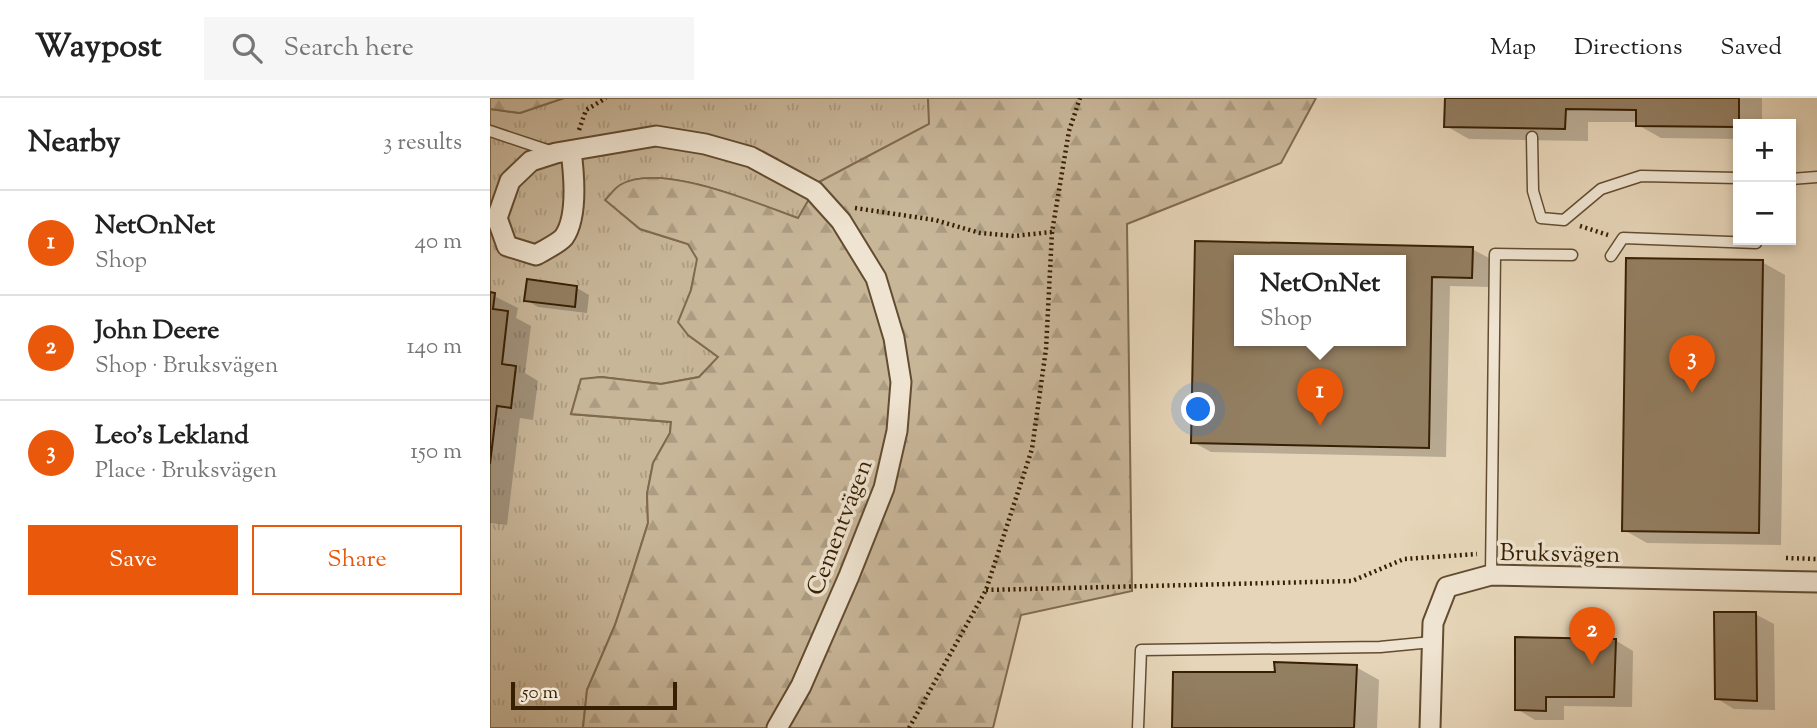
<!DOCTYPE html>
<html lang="en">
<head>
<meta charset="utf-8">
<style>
	:root { --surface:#fff; --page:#f6f6f6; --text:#222; --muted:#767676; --line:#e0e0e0; --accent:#ea580c }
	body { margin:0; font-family:"Sorts Mill Goudy",serif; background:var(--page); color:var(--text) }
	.controls { position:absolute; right:21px; top:21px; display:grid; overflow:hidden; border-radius:0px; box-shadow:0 4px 10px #0003 }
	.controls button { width:63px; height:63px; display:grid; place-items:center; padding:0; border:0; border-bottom:2px solid var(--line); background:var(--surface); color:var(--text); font:35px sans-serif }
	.scale { position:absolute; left:21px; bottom:18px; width:166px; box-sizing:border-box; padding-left:7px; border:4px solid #371f03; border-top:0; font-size:19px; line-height:24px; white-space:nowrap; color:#371f03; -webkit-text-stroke:5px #efe4d1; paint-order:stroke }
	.you { position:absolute; left:709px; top:312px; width:24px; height:24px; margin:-18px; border:5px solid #fff; border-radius:50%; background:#1a73e8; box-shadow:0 0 0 10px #1a73e833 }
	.badge { display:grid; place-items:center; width:46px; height:46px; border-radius:50%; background:var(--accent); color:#fff; font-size:23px; font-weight:700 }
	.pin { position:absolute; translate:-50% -58px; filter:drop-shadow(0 2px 4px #0008) }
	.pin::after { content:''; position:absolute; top:37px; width:24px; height:21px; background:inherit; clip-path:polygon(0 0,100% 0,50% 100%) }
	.popup { position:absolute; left:744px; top:157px; width:172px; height:91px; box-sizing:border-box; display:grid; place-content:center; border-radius:0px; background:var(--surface); filter:drop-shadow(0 2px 5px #0005); font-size:23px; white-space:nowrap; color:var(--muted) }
	.popup b { font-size:26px; color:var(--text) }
	.popup::after { content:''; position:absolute; left:50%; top:100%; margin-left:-14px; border:14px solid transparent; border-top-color:var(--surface) }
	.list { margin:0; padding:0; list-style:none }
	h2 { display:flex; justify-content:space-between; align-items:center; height:91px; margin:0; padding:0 28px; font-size:30px }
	h2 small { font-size:23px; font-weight:400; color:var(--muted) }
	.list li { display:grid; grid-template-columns:46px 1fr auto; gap:21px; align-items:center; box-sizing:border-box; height:105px; padding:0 28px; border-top:2px solid var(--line) }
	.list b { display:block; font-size:26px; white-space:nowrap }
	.list p { margin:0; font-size:23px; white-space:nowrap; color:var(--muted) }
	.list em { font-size:23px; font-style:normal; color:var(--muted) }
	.actions { display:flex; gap:14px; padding:21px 28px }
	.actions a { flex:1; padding:16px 0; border:2px solid var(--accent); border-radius:0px; text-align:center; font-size:24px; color:var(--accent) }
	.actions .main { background:var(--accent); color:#fff }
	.icon { flex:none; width:38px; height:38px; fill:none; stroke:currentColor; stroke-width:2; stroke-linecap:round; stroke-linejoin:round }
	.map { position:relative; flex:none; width:1327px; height:630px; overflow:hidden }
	header { display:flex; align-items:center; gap:42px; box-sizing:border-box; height:98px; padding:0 35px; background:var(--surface); border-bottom:2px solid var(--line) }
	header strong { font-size:33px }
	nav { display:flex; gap:38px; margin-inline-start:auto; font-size:24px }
	.search { width:490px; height:63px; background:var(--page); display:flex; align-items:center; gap:18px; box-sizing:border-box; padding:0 24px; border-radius:0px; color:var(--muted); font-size:26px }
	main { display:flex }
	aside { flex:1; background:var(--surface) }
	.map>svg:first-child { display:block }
</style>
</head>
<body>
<header>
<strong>Waypost</strong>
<div class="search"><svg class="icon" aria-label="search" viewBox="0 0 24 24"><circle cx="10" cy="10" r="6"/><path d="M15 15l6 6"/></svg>Search here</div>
<nav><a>Map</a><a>Directions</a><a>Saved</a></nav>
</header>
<main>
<aside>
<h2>Nearby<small>3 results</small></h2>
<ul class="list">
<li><span class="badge">1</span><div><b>NetOnNet</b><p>Shop</p></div><em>40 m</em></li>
<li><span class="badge">2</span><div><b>John Deere</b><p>Shop · Bruksvägen</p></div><em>140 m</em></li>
<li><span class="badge">3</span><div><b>Leo's Lekland</b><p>Place · Bruksvägen</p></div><em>150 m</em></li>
</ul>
<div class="actions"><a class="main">Save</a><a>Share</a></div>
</aside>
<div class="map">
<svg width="1327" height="630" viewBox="0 0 1327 630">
	<defs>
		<pattern id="grass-tufts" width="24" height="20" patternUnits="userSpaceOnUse" patternTransform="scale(1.75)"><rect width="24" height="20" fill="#c8b699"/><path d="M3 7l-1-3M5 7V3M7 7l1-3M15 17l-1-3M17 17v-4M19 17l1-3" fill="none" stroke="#ac9c82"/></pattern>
		<pattern id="forest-firs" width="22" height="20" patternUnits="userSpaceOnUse" patternTransform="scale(1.75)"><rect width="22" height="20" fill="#c8b699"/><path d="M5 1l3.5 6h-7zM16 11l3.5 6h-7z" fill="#ac9c82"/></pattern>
	</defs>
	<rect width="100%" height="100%" fill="#e6d5b8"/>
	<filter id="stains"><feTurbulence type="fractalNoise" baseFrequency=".00286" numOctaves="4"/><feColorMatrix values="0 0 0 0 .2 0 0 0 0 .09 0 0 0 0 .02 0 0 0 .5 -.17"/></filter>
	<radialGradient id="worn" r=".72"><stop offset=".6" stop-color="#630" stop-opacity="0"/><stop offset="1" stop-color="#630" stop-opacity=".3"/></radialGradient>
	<path fill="url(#grass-tufts)" stroke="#806a4e" stroke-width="2" d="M 74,0 L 438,0 L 440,26 L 329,84 L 308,121 C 269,106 169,63 131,87 C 125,90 120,98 116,102 L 150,131 L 198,146 L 208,161 L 201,192 L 198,237 L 229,259 L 209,279 L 171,286 L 111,279 L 91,282 L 81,316 L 181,324 L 180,335 L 163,365 L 157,396 L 158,425 L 142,476 L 125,527 L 97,592 L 93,630 L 0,630 L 0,11 L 30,15 Z"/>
	<g fill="url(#forest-firs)" stroke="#806a4e" stroke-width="2">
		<path d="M 0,0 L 74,0 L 30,15 L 0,11 Z"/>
		<path d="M 438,0 L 826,0 L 791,65 L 637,126 L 642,493 L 531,517 L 503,630 L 93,630 L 97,592 L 125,527 L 142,476 L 158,425 L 157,396 L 163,365 L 180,335 L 181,324 L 81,316 L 91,281 L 111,279 L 171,286 L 209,279 L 228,259 L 198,237 L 188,224 L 201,192 L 207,161 L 198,146 L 150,131 L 115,102 C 120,97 125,90 130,87 C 170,63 268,106 308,120 L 329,84 L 439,26 Z"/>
	</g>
	<g fill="#0003" fill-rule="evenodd">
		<path d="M 957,0 L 1272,0 L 1272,26 L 1248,26 L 1248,41 L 1171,40 L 1148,27 L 1148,24 L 1098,24 L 1098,43 L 979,41 L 956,28 Z"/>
		<path d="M 707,145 L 982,151 L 1001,161 L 1000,189 L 960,188 L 956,359 L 721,354 L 703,344 ZM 750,162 L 910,162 L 910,242 L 750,242 Z"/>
		<path d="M 1272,164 L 1295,177 L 1291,447 L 1157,445 L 1134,432 Z"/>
		<path d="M 87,190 L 99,197 L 97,215 L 48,209 L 36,202 Z"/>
		<path d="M 0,196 L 28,210 L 26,220 L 41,228 L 35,275 L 48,283 L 43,322 L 30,320 L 17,427 L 0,425 Z"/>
		<path d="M 1265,516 L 1284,526 L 1285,612 L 1244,611 L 1226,600 Z"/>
		<path d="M 1125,542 L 1143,553 L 1142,609 L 1074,608 L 1074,622 L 1045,622 L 1027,611 Z"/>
		<path d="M 866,569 L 889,582 L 887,630 L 684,630 L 787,576 Z"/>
	</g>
	<g fill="#927e61" stroke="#371f03" stroke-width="2" fill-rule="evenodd">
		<path d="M 955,0 L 1249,0 L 1249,26 L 1248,29 L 1146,28 L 1146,12 L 1076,11 L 1075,31 L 954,29 Z"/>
		<path d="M 705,143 L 983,149 L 982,180 L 942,179 L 939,350 L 701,345 ZM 750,162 L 910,162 L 910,242 L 750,242 Z"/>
		<path d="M 1136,160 L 1273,162 L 1269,435 L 1132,433 Z"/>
		<path d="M 37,181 L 87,188 L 85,209 L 34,203 Z"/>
		<path d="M 0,194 L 5,195 L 3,211 L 18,213 L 12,266 L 26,268 L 21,310 L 7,308 L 0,366 Z"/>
		<path d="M 1224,514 L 1266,514 L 1267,603 L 1225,601 Z"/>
		<path d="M 1025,539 L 1126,541 L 1124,599 L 1056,599 L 1056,613 L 1025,612 Z"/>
		<path d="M 784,564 L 867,567 L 864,630 L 682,630 L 683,574 L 785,574 Z"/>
	</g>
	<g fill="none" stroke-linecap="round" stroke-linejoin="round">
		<g stroke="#634c30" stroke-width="13">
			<g id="lane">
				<path d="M 0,33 L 63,54"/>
				<path d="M 1042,39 L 1043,93 L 1051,120 L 1074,122 L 1111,91 L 1151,78 L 1248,80"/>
				<path d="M 1301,81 L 1327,79"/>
				<path d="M 1121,158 L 1133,140 L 1266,145"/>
				<path d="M 1001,477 L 1005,156 L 1082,157"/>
				<path d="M 648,630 L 651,552 L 890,549 L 942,544"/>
			</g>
		</g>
		<g stroke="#634c30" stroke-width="23">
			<g id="street">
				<path d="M 81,53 C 84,76 88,119 74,139 C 68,146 54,152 46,157 L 17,148 L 7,120 L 20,83 L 41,63 L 66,55 L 166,38 L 215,46 L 261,59 L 324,93 L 351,123 L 386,180 L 404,240 L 411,284 L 407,333 L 394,390 L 359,478 L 311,588 L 287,630"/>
				<path d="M 940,630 L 943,525 L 957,489 L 1001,477 L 1327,484"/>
			</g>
		</g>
		<g stroke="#371f03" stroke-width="4.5" stroke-dasharray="2 3.5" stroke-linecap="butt">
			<path d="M 89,32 L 96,12 L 116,0"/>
			<path d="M 365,110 L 445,122 L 490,135 L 524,138 L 562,134"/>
			<path d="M 1090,128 L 1118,137"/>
			<path d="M 1296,460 L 1327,461"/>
			<path d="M 496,492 L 862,483 L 914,461 L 987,456"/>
			<path d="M 419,630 L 496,492 L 542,351 L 556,251 L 562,134 L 579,33 L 590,0"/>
		</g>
		<use href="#lane" stroke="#efe4d1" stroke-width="10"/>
		<use href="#street" stroke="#efe4d1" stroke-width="19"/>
	</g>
	<g text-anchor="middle" stroke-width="7" stroke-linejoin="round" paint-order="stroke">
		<g font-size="24" fill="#371f03" stroke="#efe4d1">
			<text transform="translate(349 429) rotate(-69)" y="8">Cementvägen</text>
			<text transform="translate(1070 455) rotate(1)" y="8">Bruksvägen</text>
		</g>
	</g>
	<rect width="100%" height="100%" filter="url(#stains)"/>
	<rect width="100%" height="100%" fill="url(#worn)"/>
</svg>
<div class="controls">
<button>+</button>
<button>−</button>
</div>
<div class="scale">50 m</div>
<div class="you"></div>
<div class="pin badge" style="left:830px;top:328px">1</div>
<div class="popup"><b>NetOnNet</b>Shop</div>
<div class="pin badge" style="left:1102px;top:567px">2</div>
<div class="pin badge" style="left:1202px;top:295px">3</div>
</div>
</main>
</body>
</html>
